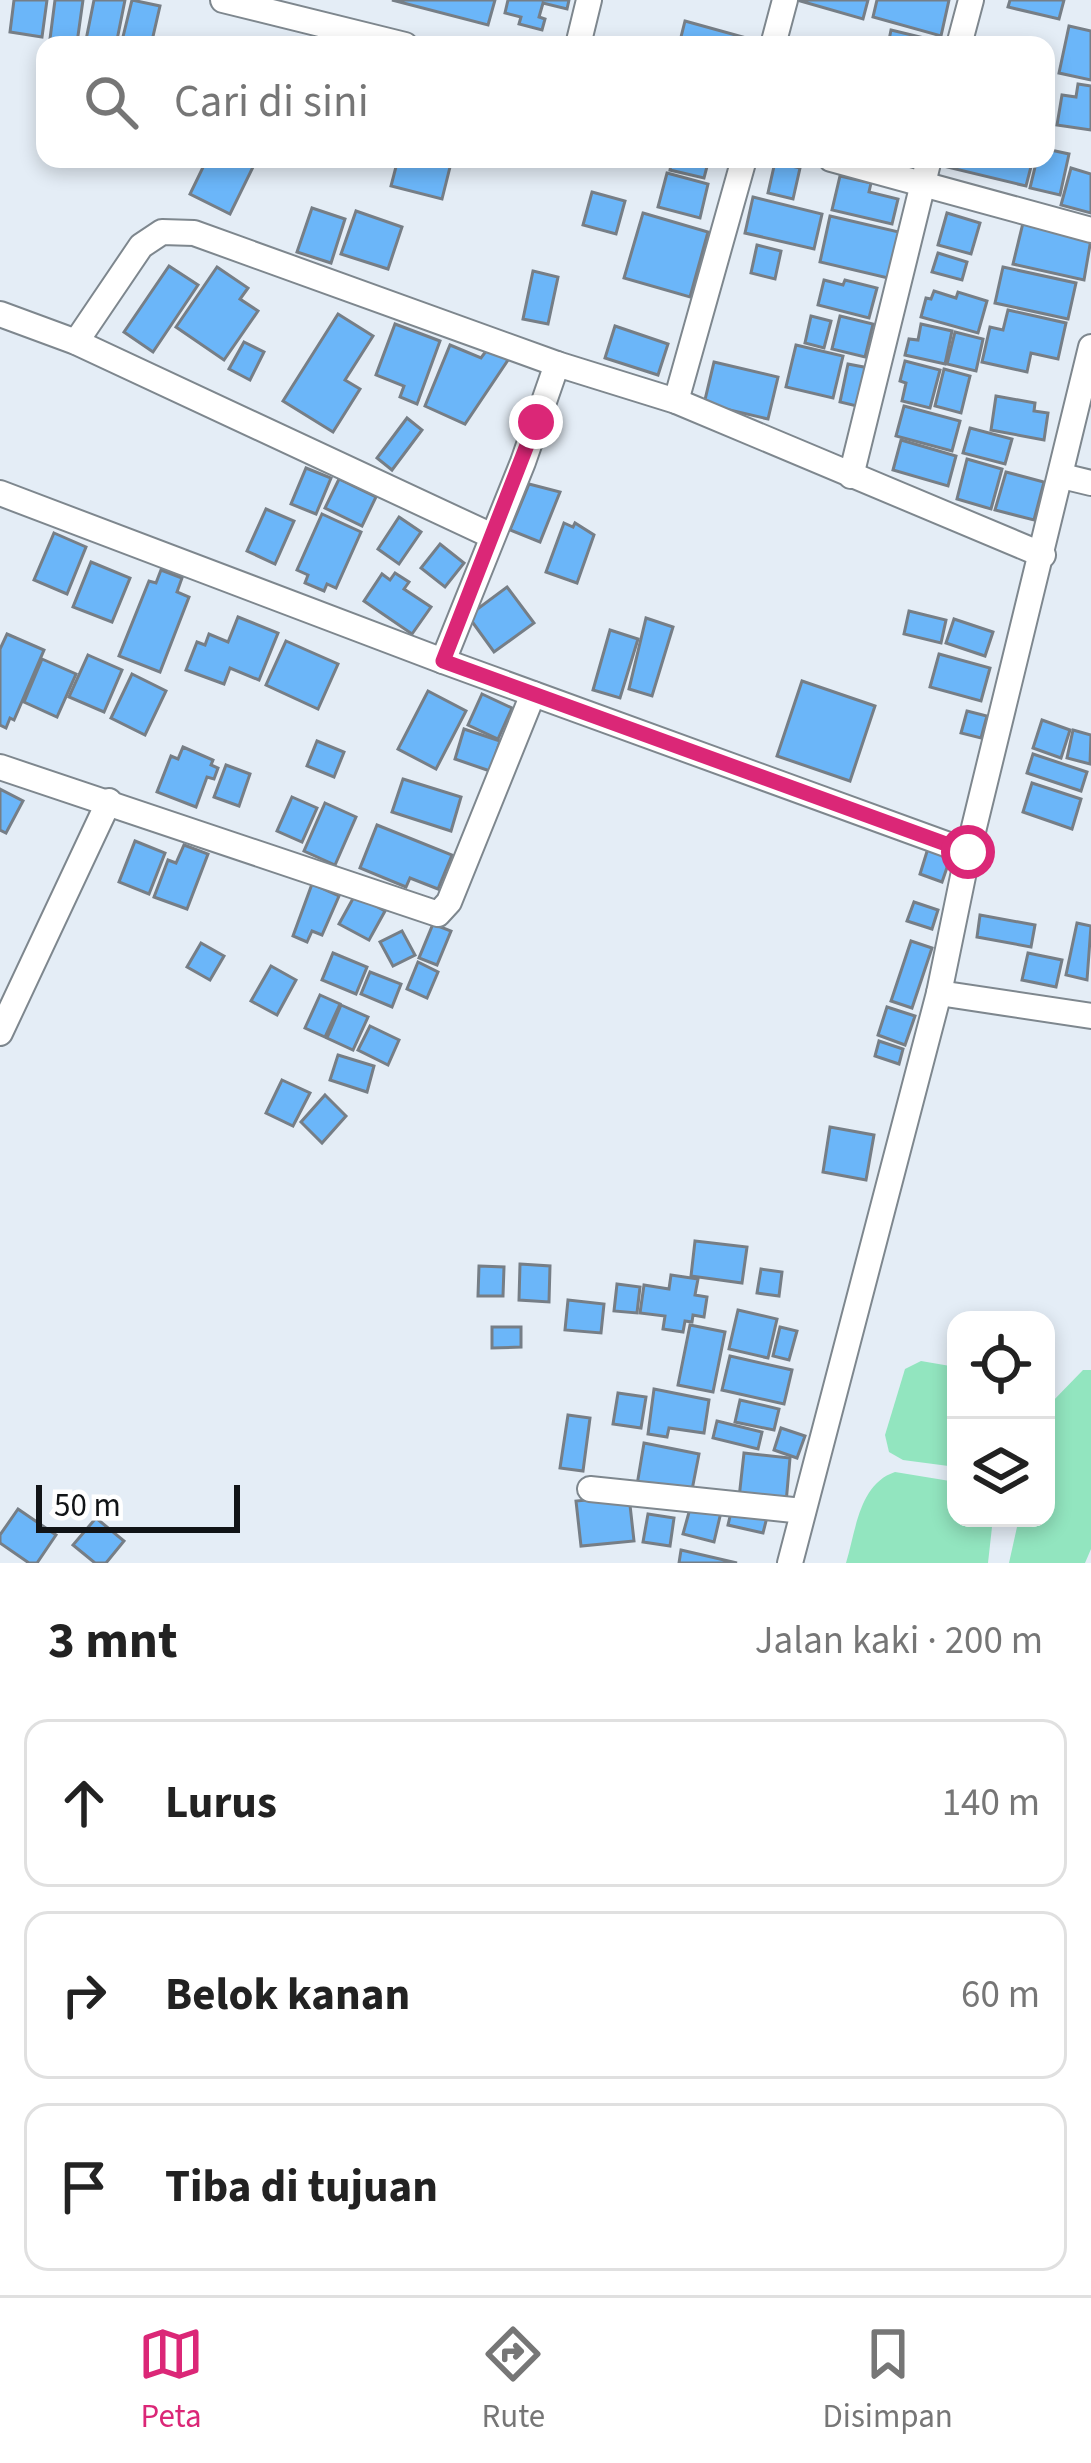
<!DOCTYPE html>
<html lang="id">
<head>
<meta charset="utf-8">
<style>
	:root { --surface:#fff; --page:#f2f2f2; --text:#222; --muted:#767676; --line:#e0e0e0; --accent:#db2777 }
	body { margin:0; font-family:"Source Sans 3",sans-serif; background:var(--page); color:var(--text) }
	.controls { position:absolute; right:36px; bottom:36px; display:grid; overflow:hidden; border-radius:24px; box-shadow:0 6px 18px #0003 }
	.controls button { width:108px; height:108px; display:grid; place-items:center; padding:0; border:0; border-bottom:3px solid var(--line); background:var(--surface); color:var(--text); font:60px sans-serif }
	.scale { position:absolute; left:36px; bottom:30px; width:204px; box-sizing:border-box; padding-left:12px; border:6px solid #111417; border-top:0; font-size:33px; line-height:42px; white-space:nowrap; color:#111417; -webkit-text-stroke:9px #fff; paint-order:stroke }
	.stop { position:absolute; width:36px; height:36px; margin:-27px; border:9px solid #db2777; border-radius:50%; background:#fff }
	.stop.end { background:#db2777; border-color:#fff; box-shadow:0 3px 12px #0008 }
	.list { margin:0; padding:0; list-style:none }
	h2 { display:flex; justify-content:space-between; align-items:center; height:156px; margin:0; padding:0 48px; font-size:51px }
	h2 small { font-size:39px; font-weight:400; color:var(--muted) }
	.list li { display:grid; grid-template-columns:78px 1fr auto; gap:36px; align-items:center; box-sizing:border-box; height:168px; margin:0 24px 24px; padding:0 24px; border:3px solid var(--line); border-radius:24px }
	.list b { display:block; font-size:45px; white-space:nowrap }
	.list em { font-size:39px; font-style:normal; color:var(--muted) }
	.icon { flex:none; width:66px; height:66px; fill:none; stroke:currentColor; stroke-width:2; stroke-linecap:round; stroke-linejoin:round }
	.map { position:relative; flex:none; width:1091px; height:1563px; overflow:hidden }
	.search { position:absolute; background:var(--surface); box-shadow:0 6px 18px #0003; left:36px; right:36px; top:36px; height:132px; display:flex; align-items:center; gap:30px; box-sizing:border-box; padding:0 42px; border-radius:24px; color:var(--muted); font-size:45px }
	.sheet { height:732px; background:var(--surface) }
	nav { display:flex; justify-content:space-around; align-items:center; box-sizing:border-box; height:168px; border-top:3px solid var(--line); background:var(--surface); font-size:33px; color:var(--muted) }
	nav a { display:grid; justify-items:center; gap:6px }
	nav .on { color:var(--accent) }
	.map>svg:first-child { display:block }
</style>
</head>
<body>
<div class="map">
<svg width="1091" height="1563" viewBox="0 0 1091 1563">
	<rect width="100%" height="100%" fill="#e4edf6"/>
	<g fill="#92e5bf">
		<path d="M 921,1361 L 956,1367 L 956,1467 L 903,1460 L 889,1452 L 885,1435 L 905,1369 Z"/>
		<path d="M 1083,1370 L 1091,1370 L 1091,1549 L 1085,1563 L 1009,1563 L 1019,1518 L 1046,1518 L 1046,1418 L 1050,1404 Z"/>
		<path d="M 895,1472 L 956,1482 L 956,1518 L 993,1518 L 988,1563 L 846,1563 C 856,1530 859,1484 895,1472 Z"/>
	</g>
	<g fill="#6bb6f9" stroke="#767e86" stroke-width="3">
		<path d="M 14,0 L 47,0 L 42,37 L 10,32 Z"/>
		<path d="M 55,0 L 83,0 L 77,43 L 50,39 Z"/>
		<path d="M 94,0 L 125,0 L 116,45 L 85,45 Z"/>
		<path d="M 132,0 L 160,6 L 151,45 L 121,45 Z"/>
		<path d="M 392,0 L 495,0 L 488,25 Z"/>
		<path d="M 508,0 L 569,0 L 567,9 L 543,3 L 539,17 L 545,19 L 542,30 L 519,24 L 521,17 L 505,13 Z"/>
		<path d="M 797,0 L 868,0 L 863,19 Z"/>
		<path d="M 877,0 L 949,0 L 941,36 L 873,17 Z"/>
		<path d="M 1010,0 L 1064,0 L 1059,19 L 1008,7 Z"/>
		<path d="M 685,21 L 743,37 L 741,45 L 679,45 Z"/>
		<path d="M 1069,26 L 1091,31 L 1091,80 L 1059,73 Z"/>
		<path d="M 891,30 L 937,41 L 936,45 L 888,45 Z"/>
		<path d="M 1078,84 L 1091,86 L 1091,130 L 1057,125 L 1062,95 L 1076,97 Z"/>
		<path d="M 1046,149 L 1069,154 L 1060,195 L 1030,188 L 1037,159 L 1046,159 Z"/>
		<path d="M 207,159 L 247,159 L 255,163 L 230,214 L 190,194 Z"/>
		<path d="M 398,159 L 452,159 L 442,199 L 391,186 Z"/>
		<path d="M 672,159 L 709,159 L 704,178 L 670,170 Z"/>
		<path d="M 949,159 L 1033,159 L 1026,186 L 947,167 Z"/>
		<path d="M 775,162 L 800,168 L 793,199 L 768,193 Z"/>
		<path d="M 1071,168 L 1091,174 L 1091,213 L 1061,205 Z"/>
		<path d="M 667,173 L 708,184 L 700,218 L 658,207 Z"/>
		<path d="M 840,176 L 871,183 L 869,192 L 898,199 L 892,224 L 832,210 Z"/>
		<path d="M 592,192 L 625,201 L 616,234 L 583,225 Z"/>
		<path d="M 753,197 L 822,214 L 814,249 L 745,233 Z"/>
		<path d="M 312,208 L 345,219 L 331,263 L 297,252 Z"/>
		<path d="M 356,211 L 402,227 L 388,269 L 341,254 Z"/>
		<path d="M 643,213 L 708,232 L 690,297 L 624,278 Z"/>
		<path d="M 947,213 L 980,223 L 971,254 L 938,245 Z"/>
		<path d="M 830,216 L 899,232 L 888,278 L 820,262 Z"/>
		<path d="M 1023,223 L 1091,239 L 1084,280 L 1013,264 Z"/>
		<path d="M 757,245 L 781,251 L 775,279 L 751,273 Z"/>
		<path d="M 938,253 L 967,262 L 962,280 L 932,272 Z"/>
		<path d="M 169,266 L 198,285 L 153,352 L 124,332 Z"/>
		<path d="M 217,267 L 248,288 L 240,299 L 258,311 L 224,360 L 176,327 Z"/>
		<path d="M 1003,267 L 1076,283 L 1068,319 L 995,303 Z"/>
		<path d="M 533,271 L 558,277 L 548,324 L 523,319 Z"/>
		<path d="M 824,280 L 843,285 L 845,280 L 877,288 L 869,318 L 818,305 Z"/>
		<path d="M 934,291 L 956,298 L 958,292 L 987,301 L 978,333 L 921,317 L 926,298 L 931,299 Z"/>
		<path d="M 1008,310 L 1066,323 L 1058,359 L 1031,353 L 1027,372 L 982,362 L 990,327 L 1003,330 Z"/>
		<path d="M 338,314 L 373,336 L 345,380 L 360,389 L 333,432 L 283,401 Z"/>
		<path d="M 811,316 L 831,321 L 824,348 L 805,343 Z"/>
		<path d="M 840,316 L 873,324 L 865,357 L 832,349 Z"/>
		<path d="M 395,324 L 440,341 L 417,404 L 400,397 L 404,386 L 376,375 Z"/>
		<path d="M 921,324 L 952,331 L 945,364 L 905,355 L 909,339 L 918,340 Z"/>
		<path d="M 615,326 L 668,344 L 658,375 L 605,358 Z"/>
		<path d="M 955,332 L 983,339 L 976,371 L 947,364 Z"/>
		<path d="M 244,342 L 264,352 L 250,380 L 229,369 Z"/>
		<path d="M 450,345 L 481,358 L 489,347 L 508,360 L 465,424 L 425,406 Z"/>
		<path d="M 796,345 L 843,356 L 833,398 L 786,387 Z"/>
		<path d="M 905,361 L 940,370 L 930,408 L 902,401 L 906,383 L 900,381 Z"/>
		<path d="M 714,362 L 778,377 L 768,419 L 704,404 Z"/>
		<path d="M 848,364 L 874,369 L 865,408 L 840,402 Z"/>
		<path d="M 944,369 L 970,376 L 961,413 L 935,406 Z"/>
		<path d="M 996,396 L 1035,403 L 1034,411 L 1048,413 L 1044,440 L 991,430 Z"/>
		<path d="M 904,406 L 960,421 L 952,451 L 896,436 Z"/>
		<path d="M 407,418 L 422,430 L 392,470 L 377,458 Z"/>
		<path d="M 970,428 L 1012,439 L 1005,464 L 963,453 Z"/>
		<path d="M 901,440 L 956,456 L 948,486 L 893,470 Z"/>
		<path d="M 967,459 L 1002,469 L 991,509 L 957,499 Z"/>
		<path d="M 306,468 L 331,478 L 316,514 L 291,504 Z"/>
		<path d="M 1006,472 L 1044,482 L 1034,520 L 995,510 Z"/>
		<path d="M 339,479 L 376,497 L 362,526 L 325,508 Z"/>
		<path d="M 529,484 L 560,492 L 540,542 L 510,530 Z"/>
		<path d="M 266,509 L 294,521 L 275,564 L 247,551 Z"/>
		<path d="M 322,514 L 361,532 L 336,588 L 327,584 L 324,591 L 305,583 L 308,575 L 297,570 Z"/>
		<path d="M 399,517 L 421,532 L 399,564 L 378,549 Z"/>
		<path d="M 564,523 L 573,527 L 575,523 L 594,535 L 577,583 L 546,572 Z"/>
		<path d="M 54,533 L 86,547 L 67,594 L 34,580 Z"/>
		<path d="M 440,544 L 464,563 L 445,587 L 421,568 Z"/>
		<path d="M 91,562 L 130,578 L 112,622 L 73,607 Z"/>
		<path d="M 161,570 L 182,578 L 177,592 L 189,597 L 160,672 L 119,656 L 149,581 L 156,583 Z"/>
		<path d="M 395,573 L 409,582 L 404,589 L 431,607 L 412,634 L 364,601 L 382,574 L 390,580 Z"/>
		<path d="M 507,587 L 534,623 L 494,652 L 468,616 Z"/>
		<path d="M 909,611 L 946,620 L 941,643 L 904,634 Z"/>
		<path d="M 238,617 L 278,633 L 259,680 L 230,668 L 224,684 L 186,670 L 197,642 L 205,645 L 209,634 L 228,642 Z"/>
		<path d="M 646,618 L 673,627 L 652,696 L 629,689 Z"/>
		<path d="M 954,619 L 993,632 L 985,656 L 946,643 Z"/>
		<path d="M 610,630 L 638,639 L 620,698 L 593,690 Z"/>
		<path d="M 7,634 L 44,650 L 14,720 L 10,718 L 6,728 L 0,725 L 0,649 Z"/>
		<path d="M 286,641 L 338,664 L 318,709 L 266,685 Z"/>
		<path d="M 939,654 L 990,668 L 981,701 L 930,687 Z"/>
		<path d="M 88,655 L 122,670 L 104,712 L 69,697 Z"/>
		<path d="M 42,659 L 76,674 L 57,717 L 24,702 Z"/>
		<path d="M 132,674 L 166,691 L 145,735 L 111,718 Z"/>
		<path d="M 802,681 L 875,706 L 850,781 L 777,756 Z"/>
		<path d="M 428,691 L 466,711 L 436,769 L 398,749 Z"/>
		<path d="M 482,694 L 512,708 L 498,739 L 468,725 Z"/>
		<path d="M 967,711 L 987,716 L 981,738 L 961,733 Z"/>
		<path d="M 1042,720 L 1070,730 L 1061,758 L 1033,748 Z"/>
		<path d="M 464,729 L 500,741 L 490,771 L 455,759 Z"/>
		<path d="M 1073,730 L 1091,735 L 1090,764 L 1067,758 Z"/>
		<path d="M 317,741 L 344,752 L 334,777 L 307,766 Z"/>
		<path d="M 183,747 L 213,760 L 211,765 L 218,768 L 214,779 L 207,777 L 196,807 L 157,792 L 171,756 L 178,759 Z"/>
		<path d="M 1033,754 L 1087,772 L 1081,791 L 1027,773 Z"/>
		<path d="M 226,765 L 250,774 L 239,806 L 214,797 Z"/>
		<path d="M 403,779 L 461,797 L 451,831 L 392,812 Z"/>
		<path d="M 1032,783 L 1081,799 L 1072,829 L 1023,812 Z"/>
		<path d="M 0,789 L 23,801 L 6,833 L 0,830 Z"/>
		<path d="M 292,797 L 317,808 L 302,842 L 277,831 Z"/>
		<path d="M 325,803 L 356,817 L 335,865 L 304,851 Z"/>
		<path d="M 377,825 L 452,855 L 438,889 L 410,878 L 406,887 L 360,868 Z"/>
		<path d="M 135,841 L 165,853 L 149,894 L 119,882 Z"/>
		<path d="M 184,845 L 208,854 L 187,909 L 154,897 L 168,860 L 176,863 Z"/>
		<path d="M 929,845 L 952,853 L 942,882 L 920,874 Z"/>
		<path d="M 312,884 L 339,896 L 322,935 L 312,931 L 307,942 L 293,936 Z"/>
		<path d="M 355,895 L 385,911 L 369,940 L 339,924 Z"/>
		<path d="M 914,902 L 938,910 L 932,929 L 907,921 Z"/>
		<path d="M 980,915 L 1035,925 L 1031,947 L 977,937 Z"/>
		<path d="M 1077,923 L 1091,926 L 1087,980 L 1066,975 Z"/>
		<path d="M 433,924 L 451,931 L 437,965 L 419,958 Z"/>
		<path d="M 402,931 L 415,955 L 393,966 L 380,942 Z"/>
		<path d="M 911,941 L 932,948 L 912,1008 L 891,1001 Z"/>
		<path d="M 201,943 L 224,956 L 210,980 L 187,967 Z"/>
		<path d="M 333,953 L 367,967 L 356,994 L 322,980 Z"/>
		<path d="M 1028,953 L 1062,960 L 1056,987 L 1022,980 Z"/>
		<path d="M 418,962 L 438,972 L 427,998 L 407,989 Z"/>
		<path d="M 271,966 L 296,980 L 277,1015 L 251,1001 Z"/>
		<path d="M 370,972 L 401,984 L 392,1007 L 361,994 Z"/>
		<path d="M 320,995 L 340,1004 L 325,1037 L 305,1028 Z"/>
		<path d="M 341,1005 L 368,1017 L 353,1050 L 327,1038 Z"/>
		<path d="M 887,1007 L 915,1016 L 905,1045 L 878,1035 Z"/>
		<path d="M 370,1026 L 399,1040 L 388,1065 L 358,1050 Z"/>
		<path d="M 879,1041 L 903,1049 L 899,1064 L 875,1056 Z"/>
		<path d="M 338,1055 L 374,1066 L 367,1092 L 330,1080 Z"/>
		<path d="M 282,1080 L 310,1093 L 293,1126 L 266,1113 Z"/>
		<path d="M 325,1095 L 346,1116 L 322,1143 L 301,1122 Z"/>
		<path d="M 830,1127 L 874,1135 L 866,1180 L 823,1172 Z"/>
		<path d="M 695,1241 L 747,1247 L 742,1283 L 691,1276 Z"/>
		<path d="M 520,1264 L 550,1266 L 549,1302 L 519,1300 Z"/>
		<path d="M 479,1266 L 504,1267 L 503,1296 L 478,1296 Z"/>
		<path d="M 761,1269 L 782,1272 L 779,1296 L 757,1293 Z"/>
		<path d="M 671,1275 L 698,1279 L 695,1295 L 707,1297 L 704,1317 L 693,1315 L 692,1322 L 685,1321 L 683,1332 L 663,1329 L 665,1316 L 640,1313 L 644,1285 L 669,1289 Z"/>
		<path d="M 617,1284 L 640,1287 L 637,1313 L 614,1311 Z"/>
		<path d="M 568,1300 L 604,1304 L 601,1333 L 565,1330 Z"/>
		<path d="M 738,1310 L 777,1319 L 768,1358 L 729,1349 Z"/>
		<path d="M 690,1325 L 725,1332 L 713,1392 L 678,1385 Z"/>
		<path d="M 492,1327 L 521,1327 L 521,1347 L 492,1348 Z"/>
		<path d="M 780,1327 L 797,1331 L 789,1360 L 773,1356 Z"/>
		<path d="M 730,1356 L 792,1370 L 784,1404 L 722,1390 Z"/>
		<path d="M 654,1389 L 709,1400 L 704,1433 L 669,1428 L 667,1437 L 648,1434 Z"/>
		<path d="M 618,1393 L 646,1397 L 641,1428 L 613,1424 Z"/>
		<path d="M 740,1400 L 779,1409 L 774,1430 L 735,1422 Z"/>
		<path d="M 568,1415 L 590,1418 L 583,1471 L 560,1468 Z"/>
		<path d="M 717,1421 L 762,1432 L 758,1449 L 713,1438 Z"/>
		<path d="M 781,1428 L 805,1436 L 797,1458 L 774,1450 Z"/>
		<path d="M 644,1443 L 699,1454 L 691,1495 L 637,1485 Z"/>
		<path d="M 744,1453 L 790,1458 L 786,1503 L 739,1498 Z"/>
		<path d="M 629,1496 L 634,1541 L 581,1546 L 576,1501 Z"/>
		<path d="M 691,1505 L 721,1512 L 714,1542 L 683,1534 Z"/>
		<path d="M 732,1508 L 767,1517 L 763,1533 L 728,1525 Z"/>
		<path d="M 18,1509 L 56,1535 L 37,1563 L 29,1563 L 0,1543 L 0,1535 Z"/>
		<path d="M 648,1514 L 674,1518 L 670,1546 L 643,1542 Z"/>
		<path d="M 96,1518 L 124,1541 L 106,1563 L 95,1563 L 73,1545 Z"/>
		<path d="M 681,1550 L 737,1563 L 679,1563 Z"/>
	</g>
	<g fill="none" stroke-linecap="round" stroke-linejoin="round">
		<g stroke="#7e878e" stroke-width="28">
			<g id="street">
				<path d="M 223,0 L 405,45"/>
				<path d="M 578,45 L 589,0"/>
				<path d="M 773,45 L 785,0"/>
				<path d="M 959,45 L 971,0"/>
				<path d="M 831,159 L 1091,230"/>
				<path d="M 0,314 L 76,342 L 492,536"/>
				<path d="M 76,342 L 141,246 L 162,232 L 194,233 L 557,364"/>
				<path d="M 676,401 L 744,159"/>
				<path d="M 851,476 L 929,159"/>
				<path d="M 1062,476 L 1091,483"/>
				<path d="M 0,493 L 443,661 L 968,852"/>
				<path d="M 443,661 L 523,462 L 557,364 L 676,401 L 1043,555"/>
				<path d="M 0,767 L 438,914 L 449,902 L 533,694"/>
				<path d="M 939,993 L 1091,1016"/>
				<path d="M 0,1033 L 109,801"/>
				<path d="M 590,1489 L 803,1511"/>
				<path d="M 790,1563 L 939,993 L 968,852 L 1091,347"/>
			</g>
		</g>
		<use href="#street" stroke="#fff" stroke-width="24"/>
	</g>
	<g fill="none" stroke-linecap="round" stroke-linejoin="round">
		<path stroke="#db2777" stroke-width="15" d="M 536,422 L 443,661 L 968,852"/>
	</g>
</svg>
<div class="controls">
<button><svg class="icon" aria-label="locate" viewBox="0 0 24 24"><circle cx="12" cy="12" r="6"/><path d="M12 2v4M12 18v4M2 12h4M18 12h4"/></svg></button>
<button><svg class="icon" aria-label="layers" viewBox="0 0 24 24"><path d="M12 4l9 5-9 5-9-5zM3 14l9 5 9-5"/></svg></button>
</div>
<div class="scale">50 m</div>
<div class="stop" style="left:968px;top:852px"></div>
<div class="stop end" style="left:536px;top:422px"></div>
<div class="search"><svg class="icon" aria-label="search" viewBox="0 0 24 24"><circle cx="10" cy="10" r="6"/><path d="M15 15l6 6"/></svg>Cari di sini</div>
</div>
<section class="sheet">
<h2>3 mnt<small>Jalan kaki · 200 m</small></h2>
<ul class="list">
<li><svg class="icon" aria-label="ahead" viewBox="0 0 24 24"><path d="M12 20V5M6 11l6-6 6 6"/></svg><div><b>Lurus</b></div><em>140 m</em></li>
<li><svg class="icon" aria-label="right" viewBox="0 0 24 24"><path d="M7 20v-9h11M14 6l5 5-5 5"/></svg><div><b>Belok kanan</b></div><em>60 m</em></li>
<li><svg class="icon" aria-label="arrive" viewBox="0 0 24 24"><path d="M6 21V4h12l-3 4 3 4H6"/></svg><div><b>Tiba di tujuan</b></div></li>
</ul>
</section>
<nav>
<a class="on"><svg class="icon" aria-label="map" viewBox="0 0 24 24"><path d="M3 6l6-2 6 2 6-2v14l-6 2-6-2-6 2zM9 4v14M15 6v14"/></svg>Peta</a>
<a><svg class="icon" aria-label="directions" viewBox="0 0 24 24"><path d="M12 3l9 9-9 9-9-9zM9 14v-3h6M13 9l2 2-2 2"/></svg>Rute</a>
<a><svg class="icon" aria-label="saved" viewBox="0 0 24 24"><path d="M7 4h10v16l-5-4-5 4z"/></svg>Disimpan</a>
</nav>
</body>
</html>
